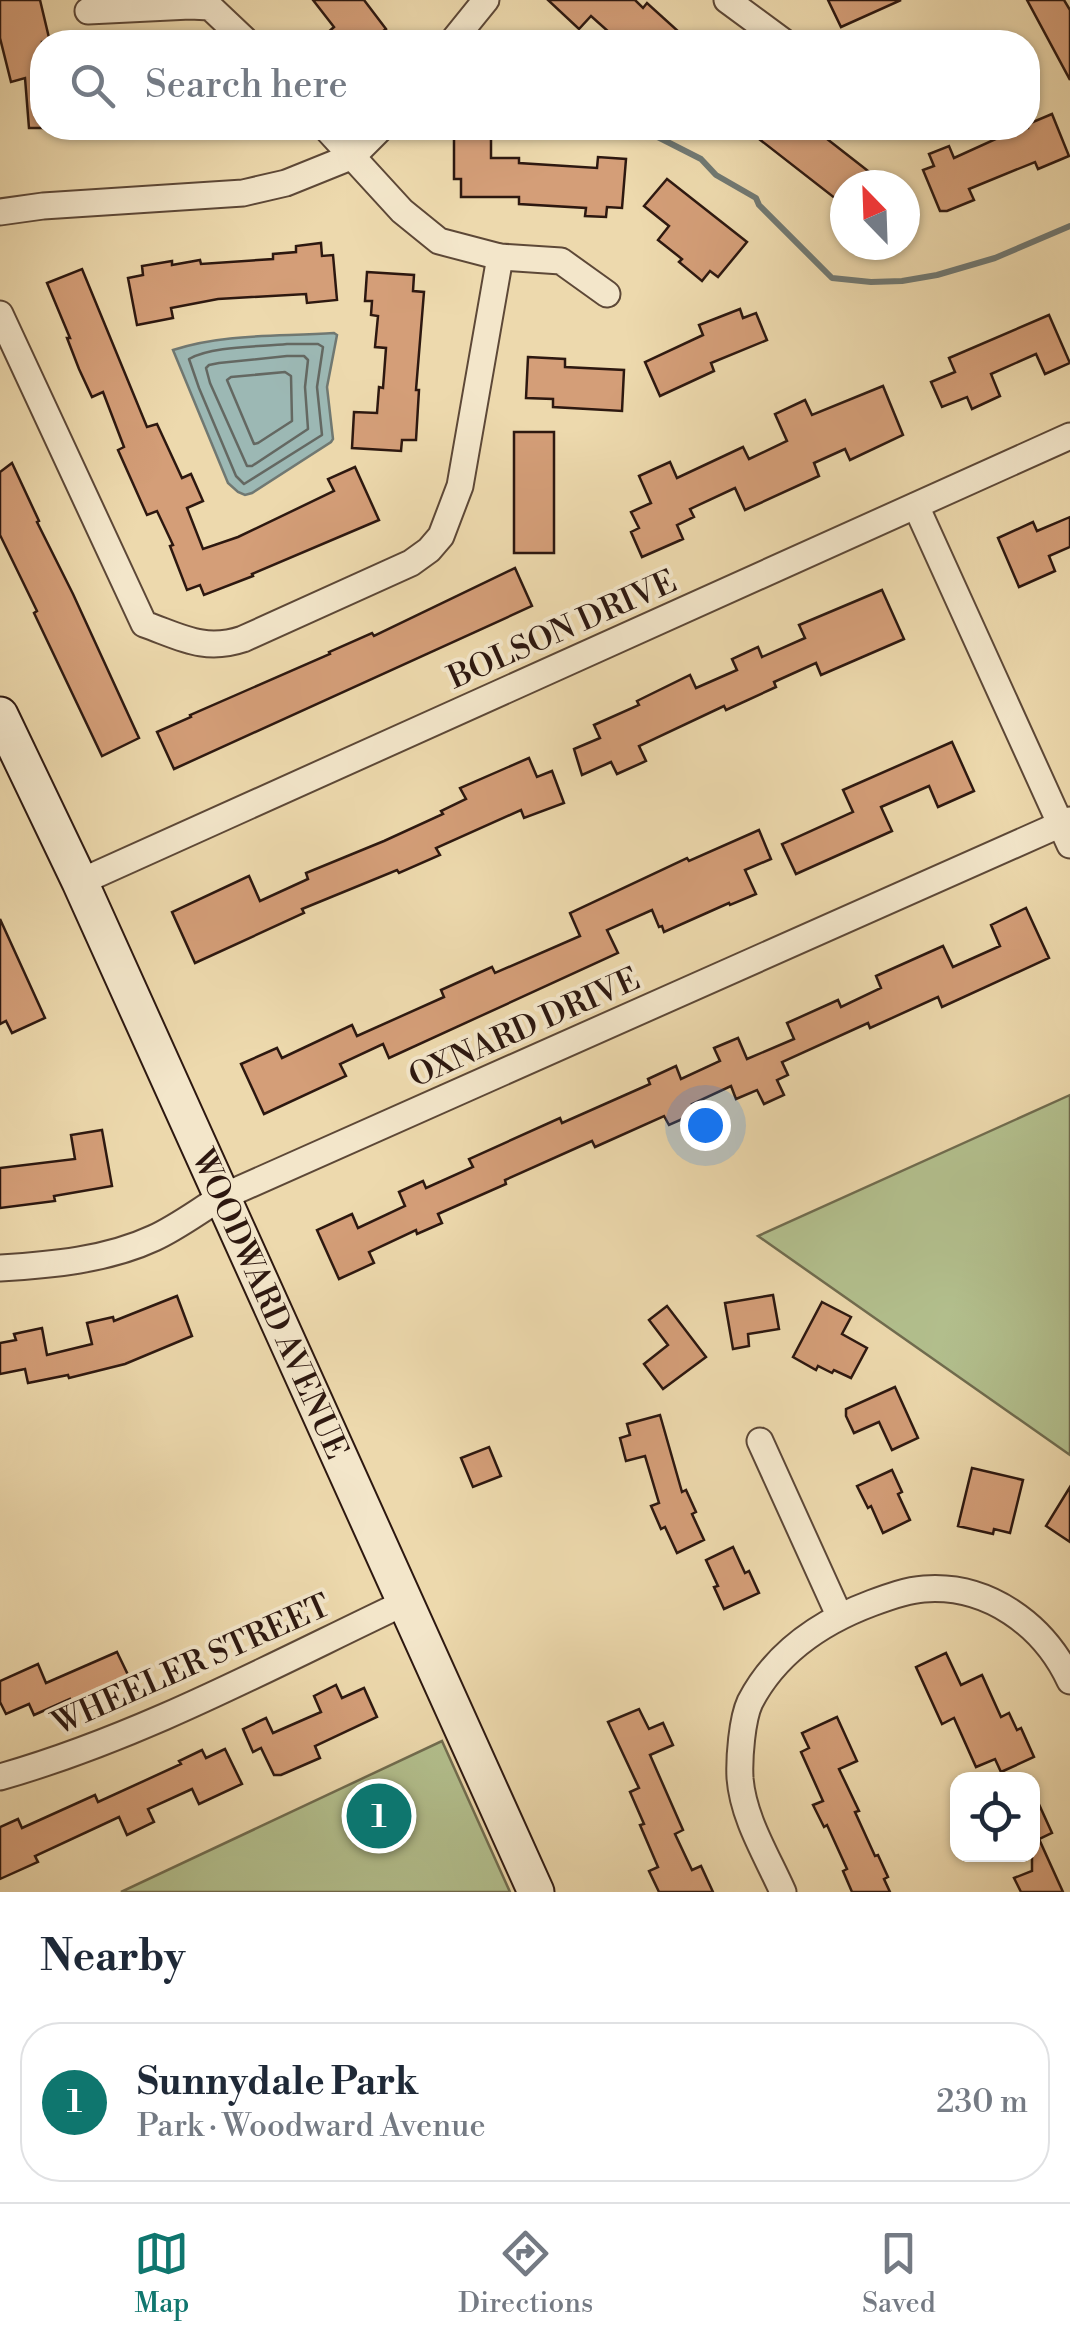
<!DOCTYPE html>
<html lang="en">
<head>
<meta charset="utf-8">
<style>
	:root { --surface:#fff; --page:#f6f6f7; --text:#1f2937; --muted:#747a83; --line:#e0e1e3; --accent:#0f766e }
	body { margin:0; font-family:"Libre Bodoni",serif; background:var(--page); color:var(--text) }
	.controls { position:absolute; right:30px; bottom:30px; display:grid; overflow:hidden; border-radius:20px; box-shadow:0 2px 8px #0004 }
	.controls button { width:90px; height:90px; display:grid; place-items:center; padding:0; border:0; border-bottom:2px solid var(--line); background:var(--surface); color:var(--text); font:50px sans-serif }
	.compass { position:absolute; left:830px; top:170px; width:90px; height:90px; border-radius:50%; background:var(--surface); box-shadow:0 2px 8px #0004; rotate:337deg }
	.you { position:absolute; left:705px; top:1125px; width:35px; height:35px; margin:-25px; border:8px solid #fff; border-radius:50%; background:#1a73e8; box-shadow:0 0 0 15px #1a73e833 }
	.badge { display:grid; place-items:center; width:65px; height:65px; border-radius:50%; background:var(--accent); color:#fff; font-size:32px; font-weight:700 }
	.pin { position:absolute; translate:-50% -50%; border:5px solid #fff; box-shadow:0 2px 10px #0006 }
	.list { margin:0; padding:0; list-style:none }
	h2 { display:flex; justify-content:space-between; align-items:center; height:130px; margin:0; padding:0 40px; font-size:42px }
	h2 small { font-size:32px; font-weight:400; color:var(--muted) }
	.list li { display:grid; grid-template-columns:65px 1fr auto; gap:30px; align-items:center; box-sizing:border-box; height:160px; margin:0 20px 20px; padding:0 20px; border:2px solid var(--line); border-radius:40px }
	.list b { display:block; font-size:38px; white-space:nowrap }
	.list p { margin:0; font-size:32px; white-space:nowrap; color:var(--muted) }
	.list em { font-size:32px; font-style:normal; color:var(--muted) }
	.icon { flex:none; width:55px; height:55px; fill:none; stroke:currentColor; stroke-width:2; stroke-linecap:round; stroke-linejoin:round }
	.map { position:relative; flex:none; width:1070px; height:1892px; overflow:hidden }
	.search { position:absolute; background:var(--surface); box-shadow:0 2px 8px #0004; left:30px; right:30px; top:30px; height:110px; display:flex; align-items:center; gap:25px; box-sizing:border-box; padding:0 35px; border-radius:40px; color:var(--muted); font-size:38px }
	.sheet { height:310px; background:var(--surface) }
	nav { display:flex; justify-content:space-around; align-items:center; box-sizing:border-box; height:140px; border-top:2px solid var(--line); background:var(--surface); font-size:28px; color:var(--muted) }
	nav a { display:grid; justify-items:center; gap:5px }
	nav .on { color:var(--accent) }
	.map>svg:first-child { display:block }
</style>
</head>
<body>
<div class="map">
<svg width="1070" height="1892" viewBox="0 0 1070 1892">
	<rect width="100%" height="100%" fill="#edd9ad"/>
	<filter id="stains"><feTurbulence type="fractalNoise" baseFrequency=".002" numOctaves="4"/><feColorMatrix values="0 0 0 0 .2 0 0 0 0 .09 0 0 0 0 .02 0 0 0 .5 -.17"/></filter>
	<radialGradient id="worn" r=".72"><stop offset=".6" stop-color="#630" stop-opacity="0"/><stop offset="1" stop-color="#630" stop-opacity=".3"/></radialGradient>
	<g fill="#b3c08e" stroke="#706c4f" stroke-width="2.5">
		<path d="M 1070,1095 L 1070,1455 L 758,1236 Z"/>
		<path d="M 442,1741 L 510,1892 L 121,1892 Z"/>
	</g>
	<path fill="#9cb8b4" stroke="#707872" stroke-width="2.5" d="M 334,333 L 337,335 L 327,387 L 333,439 L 331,442 L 252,493 L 245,495 L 238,492 L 228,483 L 173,350 C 224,333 281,337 334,333 Z"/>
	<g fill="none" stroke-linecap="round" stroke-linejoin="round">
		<g stroke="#646862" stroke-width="2.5">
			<path d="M 287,344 L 318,344 L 323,347 L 317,387 L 322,435 L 244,484 L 236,476 L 199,388 L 189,359 C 212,346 259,347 287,344 Z"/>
			<path d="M 287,356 L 304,356 L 308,360 L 305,387 L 308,429 L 252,466 L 247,466 L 210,383 L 206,368 L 209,365 L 219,363 Z"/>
			<path d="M 285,372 L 291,376 L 292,421 L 258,443 L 254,444 L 227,380 L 231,377 Z"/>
		</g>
		<path stroke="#707872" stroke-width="6" d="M 640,128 L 701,159 L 716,175 L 756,198 L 759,205 L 832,278 L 871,282 L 902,281 L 937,275 L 995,258 L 1070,226"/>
	</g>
	<g fill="#d49e78" stroke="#2d1810" stroke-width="2.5">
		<path d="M 0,0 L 40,0 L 50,42 L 42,42 L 42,128 L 29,128 L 25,78 L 11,82 L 0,38 Z"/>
		<path d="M 313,0 L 364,0 L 386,29 L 368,42 L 317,42 L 334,27 Z"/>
		<path d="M 548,0 L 635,0 L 643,8 L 647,3 L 690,42 L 620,42 L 591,16 L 579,29 Z"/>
		<path d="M 828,0 L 901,0 L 841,27 Z"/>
		<path d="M 1027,0 L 1064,0 L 1070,10 L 1070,80 Z"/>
		<path d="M 1052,114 L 1069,156 L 1038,169 L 1035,162 L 969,189 L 974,200 L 947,211 L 940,211 L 923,170 L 934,166 L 929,154 L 949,146 L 954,158 L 1020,128 L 1028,128 L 1028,124 Z"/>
		<path d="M 745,128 L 813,128 L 886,185 L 845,185 L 845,206 Z"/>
		<path d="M 454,135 L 491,135 L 491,158 L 519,158 L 519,163 L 597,168 L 598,157 L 626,159 L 622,208 L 607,207 L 606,217 L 585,216 L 586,208 L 519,204 L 519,197 L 461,197 L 461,179 L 454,179 Z"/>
		<path d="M 667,179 L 747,242 L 718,277 L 710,271 L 702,281 L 679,262 L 682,259 L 658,240 L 669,226 L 644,206 Z"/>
		<path d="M 321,243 L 322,256 L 333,255 L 337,300 L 307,303 L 306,294 L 218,299 L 171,308 L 173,318 L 137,325 L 128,278 L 143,275 L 142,266 L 172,261 L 172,265 L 200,260 L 201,264 L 273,259 L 273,254 L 296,252 L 296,246 Z"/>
		<path d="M 82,269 L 147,427 L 157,424 L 182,478 L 191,474 L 203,501 L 187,508 L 203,549 L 238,537 L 334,491 L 328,479 L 355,467 L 379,520 L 252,574 L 253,576 L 204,595 L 200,585 L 187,590 L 170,546 L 173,545 L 157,511 L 147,515 L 118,450 L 124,447 L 103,392 L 92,397 L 79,369 L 67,338 L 70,338 L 47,283 Z"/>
		<path d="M 367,272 L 414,275 L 413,291 L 424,292 L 416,390 L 419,390 L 416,440 L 402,440 L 401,451 L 352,448 L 354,412 L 377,413 L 379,387 L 383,388 L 386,348 L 375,347 L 378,316 L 371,315 L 372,301 L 365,301 Z"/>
		<path d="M 740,309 L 743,318 L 756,313 L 767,340 L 711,363 L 714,371 L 660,396 L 645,362 L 703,335 L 699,325 Z"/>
		<path d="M 1049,315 L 1070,363 L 1045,374 L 1036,354 L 991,374 L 1000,396 L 972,409 L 967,397 L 942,407 L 931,382 L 955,372 L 949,358 Z"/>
		<path d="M 528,357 L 565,359 L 565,367 L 624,370 L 622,411 L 553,407 L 553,399 L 526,398 Z"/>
		<path d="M 883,386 L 903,435 L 850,460 L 845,449 L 814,463 L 819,476 L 745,510 L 735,488 L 690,509 L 694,517 L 677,525 L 683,539 L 642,557 L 631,532 L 639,528 L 631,512 L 651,503 L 639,476 L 670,462 L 677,478 L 743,447 L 749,459 L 787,441 L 775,414 L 805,400 L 812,415 Z"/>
		<rect x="514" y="432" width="40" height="121"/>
		<path d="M 12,463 L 39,521 L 37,522 L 73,594 L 139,738 L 102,756 L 34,613 L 37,611 L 0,535 L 0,472 Z"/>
		<path d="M 1070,517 L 1070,547 L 1049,556 L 1055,571 L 1019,587 L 998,538 L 1033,522 L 1037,531 Z"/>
		<path d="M 515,568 L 532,606 L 174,769 L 157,732 L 191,717 L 190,715 L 330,654 L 329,652 L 372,633 L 374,636 Z"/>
		<path d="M 882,590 L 904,639 L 821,675 L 816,663 L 774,682 L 776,687 L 726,710 L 724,706 L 639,746 L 646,761 L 617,774 L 611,762 L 582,775 L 574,749 L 600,738 L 594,725 L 639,705 L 637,701 L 690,675 L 696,688 L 737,670 L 732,659 L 758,647 L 762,657 L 805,638 L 799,625 Z"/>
		<path d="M 952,742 L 974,791 L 938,807 L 929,786 L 881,807 L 892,831 L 796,874 L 782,844 L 853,812 L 843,790 Z"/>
		<path d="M 529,758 L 537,777 L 552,771 L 564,803 L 524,818 L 521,810 L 436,848 L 440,855 L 399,873 L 397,870 L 302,909 L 304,913 L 195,963 L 172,912 L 249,876 L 260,901 L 308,879 L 306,873 L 384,841 L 443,814 L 441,811 L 466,799 L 460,788 Z"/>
		<path d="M 759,830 L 771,859 L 745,870 L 756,894 L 730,905 L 729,903 L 664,932 L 662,926 L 659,927 L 652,910 L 607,930 L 618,953 L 389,1058 L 383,1044 L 340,1064 L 346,1076 L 264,1114 L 241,1064 L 277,1048 L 282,1058 L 352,1025 L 357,1036 L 444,997 L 441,990 L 492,967 L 495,973 L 580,936 L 570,913 L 687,858 L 689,861 Z"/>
		<path d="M 1026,908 L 1049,958 L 942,1007 L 938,997 L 870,1028 L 868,1023 L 782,1062 L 788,1075 L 777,1080 L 784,1095 L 764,1104 L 757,1090 L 736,1099 L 731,1086 L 692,1104 L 696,1113 L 669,1125 L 664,1116 L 595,1147 L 592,1141 L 505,1180 L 506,1184 L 438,1214 L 442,1223 L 417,1234 L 416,1230 L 369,1252 L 374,1263 L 339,1279 L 317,1230 L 352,1214 L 358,1228 L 405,1206 L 399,1192 L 423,1181 L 426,1188 L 473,1167 L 469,1159 L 560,1118 L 562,1123 L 650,1084 L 648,1079 L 676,1066 L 681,1079 L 720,1061 L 714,1048 L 738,1038 L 747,1059 L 794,1039 L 787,1023 L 838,1000 L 841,1007 L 881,988 L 876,976 L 943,946 L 953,967 L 1000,946 L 991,925 Z"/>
		<path d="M 0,919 L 45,1018 L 12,1033 L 6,1021 L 0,1024 Z"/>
		<path d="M 102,1130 L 112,1186 L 54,1196 L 55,1201 L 0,1208 L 0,1168 L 75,1159 L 71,1135 Z"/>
		<path d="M 773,1295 L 779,1329 L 748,1334 L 749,1346 L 733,1349 L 725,1303 Z"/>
		<path d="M 177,1296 L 192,1336 L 125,1364 L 69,1378 L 68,1375 L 28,1383 L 25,1369 L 0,1374 L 0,1343 L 16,1340 L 14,1334 L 42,1328 L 47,1355 L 92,1344 L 87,1323 L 113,1317 L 114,1321 Z"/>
		<path d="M 822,1302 L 851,1317 L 842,1334 L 867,1348 L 851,1378 L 834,1370 L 832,1373 L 818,1366 L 816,1370 L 793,1357 Z"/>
		<path d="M 667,1306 L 706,1357 L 663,1389 L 644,1364 L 668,1345 L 649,1320 Z"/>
		<path d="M 895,1387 L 918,1438 L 892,1450 L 879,1422 L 854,1433 L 846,1416 L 846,1409 Z"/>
		<path d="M 660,1415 L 682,1492 L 686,1490 L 696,1512 L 692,1514 L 704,1540 L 677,1553 L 665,1527 L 661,1529 L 651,1506 L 659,1503 L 645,1456 L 626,1461 L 620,1438 L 630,1435 L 627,1424 Z"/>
		<path d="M 489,1447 L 501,1476 L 473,1487 L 461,1458 Z"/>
		<path d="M 972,1468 L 1023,1480 L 1010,1533 L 994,1529 L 993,1534 L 958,1526 Z"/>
		<path d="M 892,1470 L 902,1492 L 898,1494 L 910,1520 L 883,1533 L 871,1506 L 868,1508 L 857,1486 Z"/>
		<path d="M 1070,1487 L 1070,1542 L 1046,1526 Z"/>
		<path d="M 733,1547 L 745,1573 L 749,1571 L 759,1593 L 724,1609 L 714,1587 L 718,1586 L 706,1560 Z"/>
		<path d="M 117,1652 L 129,1677 L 72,1703 L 70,1699 L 34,1715 L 29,1704 L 6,1714 L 0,1702 L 0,1681 L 38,1664 L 46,1683 Z"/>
		<path d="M 946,1653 L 961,1685 L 982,1675 L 1001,1717 L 1009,1713 L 1017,1730 L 1021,1728 L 1034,1757 L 1001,1772 L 995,1759 L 976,1767 L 954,1718 L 942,1724 L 916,1667 Z"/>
		<path d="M 336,1685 L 342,1698 L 364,1688 L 377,1717 L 315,1746 L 320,1758 L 281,1775 L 274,1775 L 261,1748 L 253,1752 L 243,1729 L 266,1718 L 273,1733 L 321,1712 L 314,1696 Z"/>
		<path d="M 639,1709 L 649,1729 L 663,1723 L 673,1745 L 650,1755 L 683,1830 L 675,1834 L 692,1870 L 701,1866 L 713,1892 L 659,1892 L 649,1871 L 658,1867 L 640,1825 L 644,1824 L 630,1792 L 639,1788 L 608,1722 Z"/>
		<path d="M 837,1717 L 857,1761 L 839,1769 L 859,1811 L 855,1812 L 875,1856 L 878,1855 L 888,1877 L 884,1879 L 890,1892 L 852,1892 L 843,1871 L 847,1869 L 827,1825 L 824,1827 L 813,1805 L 823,1801 L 801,1752 L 809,1748 L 802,1733 Z"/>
		<path d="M 225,1749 L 242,1784 L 199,1804 L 192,1789 L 148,1809 L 154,1822 L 127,1835 L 119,1817 L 35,1856 L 38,1862 L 0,1879 L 0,1827 L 18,1819 L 22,1828 L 95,1795 L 98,1802 L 181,1764 L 179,1761 L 202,1750 L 206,1758 Z"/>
		<path d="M 1032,1789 L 1052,1833 L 1039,1839 L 1063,1892 L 1021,1892 L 1014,1878 L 1032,1871 Z"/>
	</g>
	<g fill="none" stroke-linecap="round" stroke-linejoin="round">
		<g stroke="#5d4837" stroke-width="29">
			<g id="street">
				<path d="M 727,0 L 784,42"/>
				<path d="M 88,11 L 190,6 L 210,7 L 247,42"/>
				<path d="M 452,42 L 486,0"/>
				<path d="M 326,128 L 402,211 L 439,241 L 500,257 L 561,261 L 607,294"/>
				<path d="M 0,212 L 43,206 L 243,193 L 286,183 L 353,156 L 381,128"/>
				<path d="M 0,314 L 144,624 C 181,637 204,652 243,639 L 411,563 L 429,550 L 441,536 L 460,486 L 500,257"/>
				<path d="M 916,506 L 1070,845"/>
				<path d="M 80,882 L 1070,436"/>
				<path d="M 0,1268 C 51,1265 107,1260 154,1238 C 178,1227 200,1210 222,1197 L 1070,820"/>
				<path d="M 760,1441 L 839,1615"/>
				<path d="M 0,1777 C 141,1737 273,1665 406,1602"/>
				<path d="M 783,1892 C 767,1856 743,1818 740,1778 C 739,1758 742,1719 750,1702 C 776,1652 821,1622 872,1603 C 888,1597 907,1590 924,1589 C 988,1584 1044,1625 1070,1681"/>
			</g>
		</g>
		<g stroke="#2d1810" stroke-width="39">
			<g id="secondary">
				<path id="s1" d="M 0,715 L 80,882 L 536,1892"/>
			</g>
		</g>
		<use href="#street" stroke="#f3e6ca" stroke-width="25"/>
		<use href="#secondary" stroke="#f3e6ca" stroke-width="35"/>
	</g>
	<g text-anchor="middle" stroke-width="8" stroke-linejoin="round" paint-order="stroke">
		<g font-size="32" fill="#2d1810" stroke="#f3e6ca">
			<text transform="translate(562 629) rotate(-24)" y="11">BOLSON DRIVE</text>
			<text transform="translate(524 1027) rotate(-24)" y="11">OXNARD DRIVE</text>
			<text dy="11" stroke="none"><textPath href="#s1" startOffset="648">WOODWARD AVENUE</textPath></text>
			<text transform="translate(191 1664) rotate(-24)" y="11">WHEELER STREET</text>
		</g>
	</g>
	<rect width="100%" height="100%" filter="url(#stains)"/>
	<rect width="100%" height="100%" fill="url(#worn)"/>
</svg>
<div class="controls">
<button><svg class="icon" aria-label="locate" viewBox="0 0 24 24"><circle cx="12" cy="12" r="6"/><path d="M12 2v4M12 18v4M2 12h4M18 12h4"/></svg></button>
</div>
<svg class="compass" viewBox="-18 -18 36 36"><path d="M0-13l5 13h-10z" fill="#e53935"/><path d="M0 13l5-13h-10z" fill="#747a83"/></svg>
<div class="you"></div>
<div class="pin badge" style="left:379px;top:1816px">1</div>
<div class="search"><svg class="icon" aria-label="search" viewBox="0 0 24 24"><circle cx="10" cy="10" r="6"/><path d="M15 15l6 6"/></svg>Search here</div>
</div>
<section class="sheet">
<h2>Nearby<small></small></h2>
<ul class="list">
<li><span class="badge">1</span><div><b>Sunnydale Park</b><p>Park · Woodward Avenue</p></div><em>230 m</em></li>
</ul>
</section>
<nav>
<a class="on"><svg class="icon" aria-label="map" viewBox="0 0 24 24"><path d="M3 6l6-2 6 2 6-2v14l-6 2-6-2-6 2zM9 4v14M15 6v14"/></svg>Map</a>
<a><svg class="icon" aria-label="directions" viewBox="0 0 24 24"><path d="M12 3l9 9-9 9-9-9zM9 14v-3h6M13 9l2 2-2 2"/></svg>Directions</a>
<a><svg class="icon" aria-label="saved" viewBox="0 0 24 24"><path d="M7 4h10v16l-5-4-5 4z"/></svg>Saved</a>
</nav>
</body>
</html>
